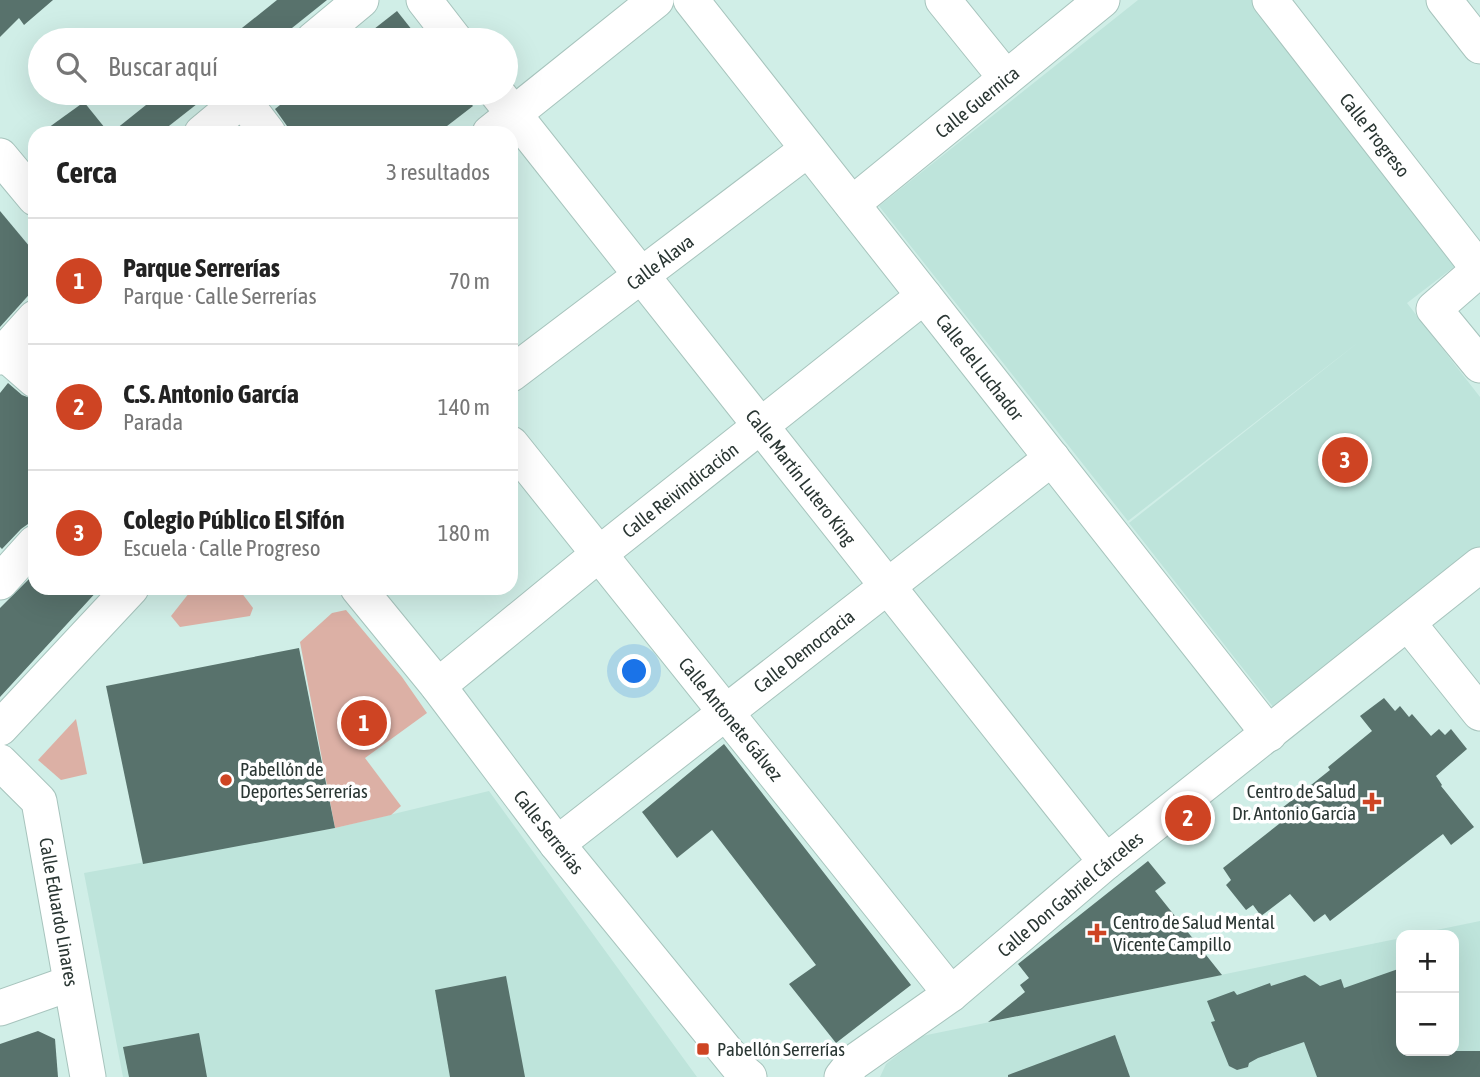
<!DOCTYPE html>
<html lang="es">
<head>
<meta charset="utf-8">
<style>
	:root { --surface:#fff; --page:#f2f2f2; --text:#222; --muted:#767676; --line:#e0e0e0; --accent:#ce4423 }
	body { margin:0; font-family:"Asap Condensed",sans-serif; background:var(--page); color:var(--text) }
	.controls { position:absolute; right:21px; bottom:21px; display:grid; overflow:hidden; border-radius:14px; box-shadow:0 7px 28px #0002 }
	.controls button { width:63px; height:63px; display:grid; place-items:center; padding:0; border:0; border-bottom:2px solid var(--line); background:var(--surface); color:var(--text); font:35px sans-serif }
	.you { position:absolute; left:635px; top:672px; width:24px; height:24px; margin:-18px; border:5px solid #fff; border-radius:50%; background:#1a73e8; box-shadow:0 0 0 10px #1a73e833 }
	.badge { display:grid; place-items:center; width:46px; height:46px; border-radius:50%; background:var(--accent); color:#fff; font-size:23px; font-weight:700 }
	.pin { position:absolute; translate:-50% -50%; border:4px solid #fff; box-shadow:0 2px 7px #0006 }
	.list { margin:0; padding:0; list-style:none }
	h2 { display:flex; justify-content:space-between; align-items:center; height:91px; margin:0; padding:0 28px; font-size:30px }
	h2 small { font-size:23px; font-weight:400; color:var(--muted) }
	.list li { display:grid; grid-template-columns:46px 1fr auto; gap:21px; align-items:center; box-sizing:border-box; height:126px; padding:0 28px; border-top:2px solid var(--line) }
	.list b { display:block; font-size:26px; white-space:nowrap }
	.list p { margin:0; font-size:23px; white-space:nowrap; color:var(--muted) }
	.list em { font-size:23px; font-style:normal; color:var(--muted) }
	.icon { flex:none; width:38px; height:38px; fill:none; stroke:currentColor; stroke-width:2; stroke-linecap:round; stroke-linejoin:round }
	.map { position:relative; flex:none; width:1480px; height:1077px; overflow:hidden }
	.search { position:absolute; background:var(--surface); box-shadow:0 7px 28px #0002; left:28px; top:28px; width:490px; height:77px; display:flex; align-items:center; gap:18px; box-sizing:border-box; padding:0 24px; border-radius:38px; color:var(--muted); font-size:26px }
	.panel { position:absolute; background:var(--surface); box-shadow:0 7px 28px #0002; left:28px; top:126px; width:490px; height:469px; border-radius:21px }
	.map>svg:first-child { display:block }
</style>
</head>
<body>
<div class="map">
<svg width="1480" height="1077" viewBox="0 0 1480 1077">
	<rect width="100%" height="100%" fill="#d0eee7"/>
	<g fill="#bee4db">
		<path d="M 1138,0 L 1254,0 L 1459,263 L 1407,303 L 1480,397 L 1480,547 L 1274,708 L 1129,523 L 1360,341 L 1128,521 L 879,206 Z"/>
		<path d="M 489,791 L 697,1077 L 123,1077 L 84,873 L 335,828 Z"/>
		<path d="M 1480,921 L 1480,1077 L 880,1077 L 886,1064 L 922,1036 L 1401,938 L 1401,1051 L 1454,1051 L 1454,935 L 1412,935 Z"/>
	</g>
	<g fill="#dcb0a5">
		<path d="M 193,588 L 238,588 L 253,608 L 250,616 L 180,627 L 171,616 Z"/>
		<path d="M 346,610 L 402,677 L 427,713 L 365,758 L 401,806 L 391,815 L 335,828 L 300,642 L 332,613 Z"/>
		<path d="M 76,719 L 87,774 L 61,780 L 38,760 Z"/>
	</g>
	<g fill="#58726c">
		<path d="M 0,0 L 53,0 L 24,25 L 19,18 L 0,37 Z"/>
		<path d="M 277,0 L 327,0 L 277,40 L 227,40 Z"/>
		<path d="M 397,11 L 420,40 L 360,40 Z"/>
		<path d="M 161,93 L 211,93 L 160,133 L 111,133 Z"/>
		<path d="M 295,93 L 462,93 L 473,106 L 438,133 L 292,133 L 275,109 Z"/>
		<path d="M 84,102 L 109,133 L 41,133 Z"/>
		<path d="M 0,211 L 35,253 L 35,288 L 0,327 Z"/>
		<path d="M 8,383 L 22,395 L 35,400 L 35,523 L 28,524 L 21,529 L 2,549 L 0,547 L 0,393 Z"/>
		<path d="M 35,573 L 35,588 L 100,588 L 0,697 L 0,608 Z"/>
		<path d="M 299,648 L 335,828 L 143,864 L 106,686 Z"/>
		<path d="M 1384,698 L 1395,711 L 1400,706 L 1409,717 L 1412,714 L 1431,736 L 1439,729 L 1445,735 L 1451,729 L 1467,749 L 1436,776 L 1442,785 L 1441,786 L 1474,827 L 1451,845 L 1443,834 L 1330,921 L 1325,914 L 1314,922 L 1290,894 L 1261,916 L 1253,905 L 1246,910 L 1226,885 L 1231,880 L 1223,868 L 1284,820 L 1277,812 L 1330,770 L 1328,767 L 1372,731 L 1360,716 Z"/>
		<path d="M 724,744 L 911,985 L 836,1043 L 789,984 L 816,965 L 712,830 L 677,858 L 642,812 Z"/>
		<path d="M 1148,861 L 1166,883 L 1155,891 L 1222,975 L 988,1022 L 1025,992 L 1020,985 L 1029,978 L 1018,964 Z"/>
		<path d="M 1401,968 L 1401,1051 L 1480,1051 L 1480,1077 L 1317,1077 L 1304,1042 L 1258,1058 L 1249,1063 L 1248,1067 L 1237,1070 L 1229,1066 L 1211,1022 L 1215,1021 L 1207,1001 L 1234,991 L 1237,995 L 1270,983 L 1271,986 L 1305,975 L 1320,986 L 1341,979 L 1344,988 Z"/>
		<path d="M 506,976 L 525,1077 L 450,1077 L 435,990 Z"/>
		<path d="M 38,1031 L 55,1039 L 58,1077 L 0,1077 L 0,1044 Z"/>
		<path d="M 199,1033 L 207,1077 L 129,1077 L 123,1047 Z"/>
		<path d="M 1115,1035 L 1130,1077 L 1008,1077 L 1008,1075 Z"/>
	</g>
	<g fill="none" stroke-linecap="round" stroke-linejoin="round">
		<g stroke="#a7c4bd" stroke-width="37">
			<g id="minor">
				<path d="M 424,0 L 455,40"/>
				<path d="M 691,0 L 1269,734"/>
				<path d="M 943,0 L 1006,78"/>
				<path d="M 1270,0 L 1479,269"/>
				<path d="M 1444,0 L 1480,46"/>
				<path d="M 313,40 L 361,0"/>
				<path d="M 497,93 L 1106,862"/>
				<path d="M 242,99 L 268,133"/>
				<path d="M 202,133 L 250,93"/>
				<path d="M 490,133 L 656,0"/>
				<path d="M 0,156 L 35,198"/>
				<path d="M 852,204 L 1102,0"/>
				<path d="M 1480,269 L 1434,309 L 1480,365"/>
				<path d="M 0,349 L 35,380"/>
				<path d="M 0,357 L 35,318"/>
				<path d="M 511,374 L 808,149"/>
				<path d="M 511,444 L 951,994"/>
				<path d="M 0,582 L 35,543"/>
				<path d="M 358,588 L 438,686 L 557,844 L 743,1072 L 749,1077"/>
				<path d="M 1408,623 L 1480,713"/>
				<path d="M 438,686 L 599,554 L 924,296"/>
				<path d="M 0,728 L 131,588"/>
				<path d="M 0,762 L 39,801 L 88,1077"/>
				<path d="M 557,844 L 1052,458"/>
				<path d="M 0,1008 L 71,983"/>
				<path d="M 842,1077 L 853,1063 L 951,994 L 1106,862 L 1480,565"/>
			</g>
		</g>
		<use href="#minor" stroke="#fff" stroke-width="35"/>
	</g>
	<g fill="#ce4423" stroke="#fff" stroke-width="2.5">
		<circle cx="226" cy="780" r="7"/>
		<path d="M1368.5 791.5h7v7h7v7h-7v7h-7v-7h-7v-7h7z"/>
		<path d="M1093.5 922.5h7v7h7v7h-7v7h-7v-7h-7v-7h7z"/>
		<rect x="696" y="1042" width="14" height="14" rx="3.5"/>
	</g>
	<g text-anchor="middle" stroke-width="7" stroke-linejoin="round" paint-order="stroke">
		<g font-size="19" fill="#2a3633" stroke="#fff">
			<text transform="translate(977 102) rotate(-39)" y="7">Calle Guernica</text>
			<text transform="translate(1375 135) rotate(52)" y="7">Calle Progreso</text>
			<text transform="translate(660 262) rotate(-37)" y="7">Calle Álava</text>
			<text transform="translate(980 367) rotate(52)" y="7">Calle del Luchador</text>
			<text transform="translate(801 477) rotate(52)" y="7">Calle Martín Lutero King</text>
			<text transform="translate(680 490) rotate(-38)" y="7">Calle Reivindicación</text>
			<text transform="translate(804 651) rotate(-38)" y="7">Calle Democracia</text>
			<text transform="translate(731 719) rotate(51)" y="7">Calle Antonete Gálvez</text>
			<text transform="translate(549 832) rotate(52)" y="7">Calle Serrerías</text>
			<text transform="translate(1070 894) rotate(-40)" y="7">Calle Don Gabriel Cárceles</text>
			<text transform="translate(59 912) rotate(80)" y="7">Calle Eduardo Linares</text>
		</g>
		<g font-size="19" fill="#2a3633" stroke="#fff" text-anchor="start">
			<text x="240" y="776">Pabellón de<tspan x="240" dy="22">Deportes Serrerías</tspan></text>
			<text x="1356" y="798" text-anchor="end">Centro de Salud<tspan x="1356" dy="22">Dr. Antonio García</tspan></text>
			<text x="1113" y="929">Centro de Salud Mental<tspan x="1113" dy="22">Vicente Campillo</tspan></text>
			<text x="717" y="1056">Pabellón Serrerías</text>
		</g>
	</g>
</svg>
<div class="controls">
<button>+</button>
<button>−</button>
</div>
<div class="you"></div>
<div class="pin badge" style="left:364px;top:723px">1</div>
<div class="pin badge" style="left:1188px;top:818px">2</div>
<div class="pin badge" style="left:1345px;top:460px">3</div>
<div class="search"><svg class="icon" aria-label="search" viewBox="0 0 24 24"><circle cx="10" cy="10" r="6"/><path d="M15 15l6 6"/></svg>Buscar aquí</div>
<section class="panel">
<h2>Cerca<small>3 resultados</small></h2>
<ul class="list">
<li><span class="badge">1</span><div><b>Parque Serrerías</b><p>Parque · Calle Serrerías</p></div><em>70 m</em></li>
<li><span class="badge">2</span><div><b>C.S. Antonio García</b><p>Parada</p></div><em>140 m</em></li>
<li><span class="badge">3</span><div><b>Colegio Público El Sifón</b><p>Escuela · Calle Progreso</p></div><em>180 m</em></li>
</ul>
</section>
</div>
</body>
</html>
